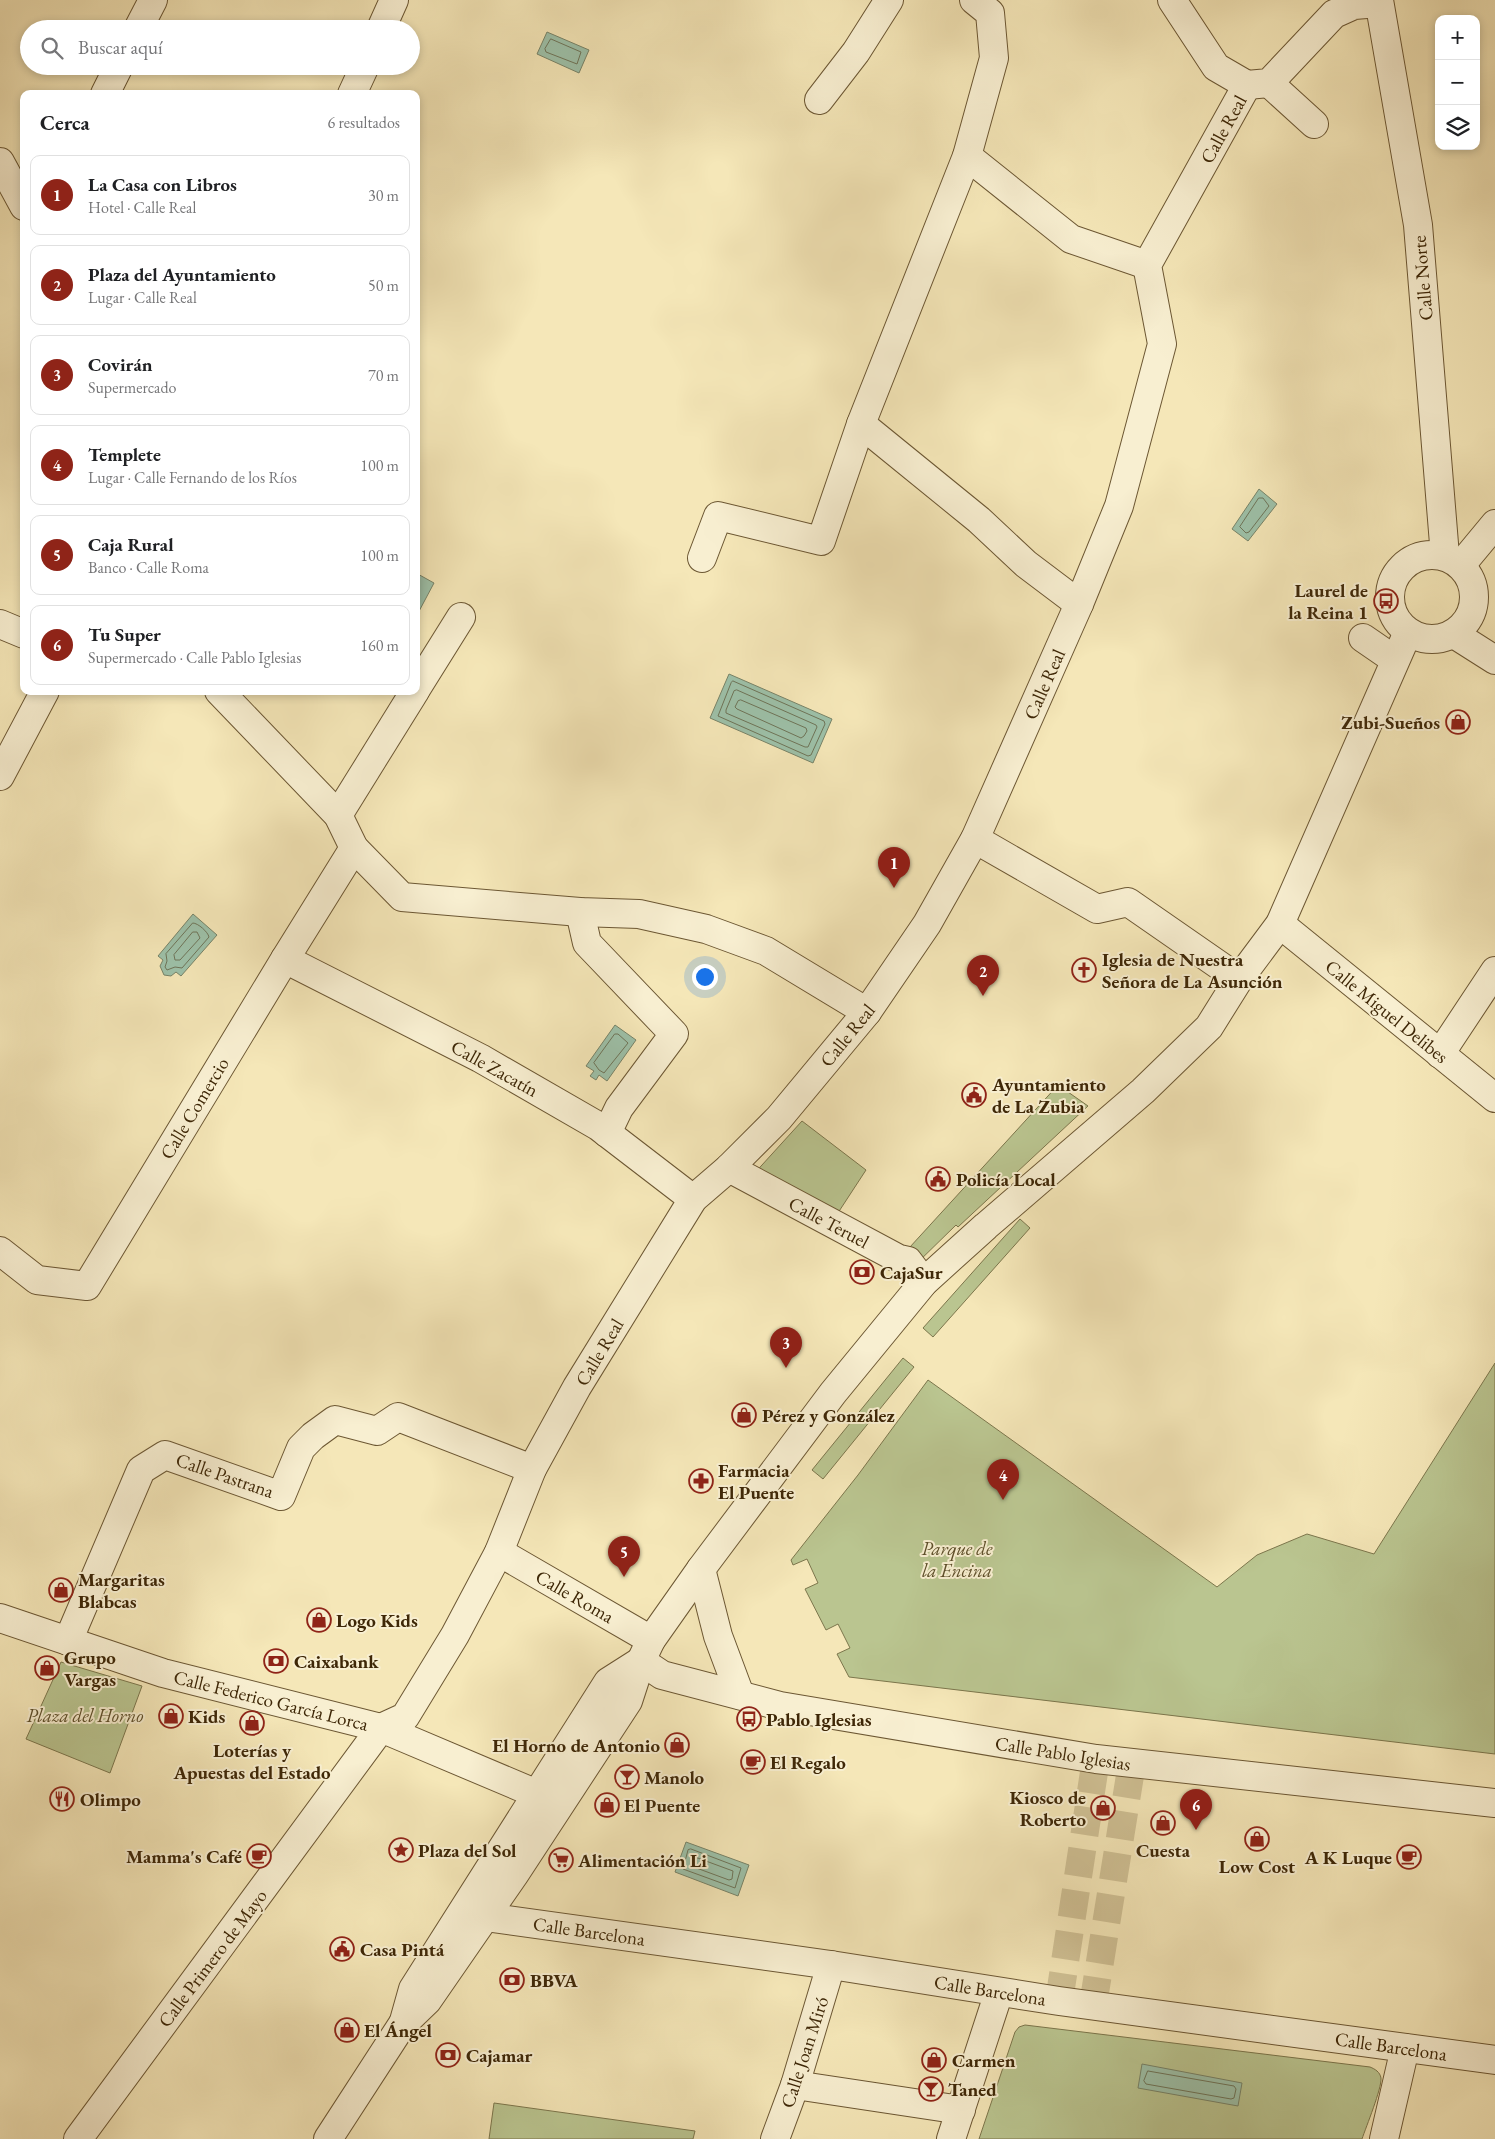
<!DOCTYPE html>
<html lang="es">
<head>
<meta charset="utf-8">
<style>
	:root { --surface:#fff; --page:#f2f2f2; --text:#202124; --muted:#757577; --line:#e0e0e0; --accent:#8f2418 }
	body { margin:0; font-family:"EB Garamond",serif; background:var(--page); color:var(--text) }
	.controls { position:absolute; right:15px; top:15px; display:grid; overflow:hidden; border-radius:10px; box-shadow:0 2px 8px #0003 }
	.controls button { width:45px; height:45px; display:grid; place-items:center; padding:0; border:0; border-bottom:1px solid var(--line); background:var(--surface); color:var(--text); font:25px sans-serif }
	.you { position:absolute; left:704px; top:976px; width:18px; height:18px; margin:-12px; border:4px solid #fff; border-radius:50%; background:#1a73e8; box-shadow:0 0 0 8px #1a73e833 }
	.badge { display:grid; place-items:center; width:32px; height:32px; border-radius:50%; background:var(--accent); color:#fff; font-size:16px; font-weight:700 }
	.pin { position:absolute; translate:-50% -41px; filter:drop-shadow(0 1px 2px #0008) }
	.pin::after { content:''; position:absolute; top:26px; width:18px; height:15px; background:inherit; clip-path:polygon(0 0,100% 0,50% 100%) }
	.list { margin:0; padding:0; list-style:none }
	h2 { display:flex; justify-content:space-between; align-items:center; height:65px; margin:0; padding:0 20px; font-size:21px }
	h2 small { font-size:16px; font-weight:400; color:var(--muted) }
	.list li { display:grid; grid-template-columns:32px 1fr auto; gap:15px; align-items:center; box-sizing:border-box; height:80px; margin:0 10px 10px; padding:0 10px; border:1px solid var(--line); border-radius:10px }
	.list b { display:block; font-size:19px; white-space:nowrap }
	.list p { margin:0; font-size:16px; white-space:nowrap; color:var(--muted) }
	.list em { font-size:16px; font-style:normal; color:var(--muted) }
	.icon { flex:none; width:28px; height:28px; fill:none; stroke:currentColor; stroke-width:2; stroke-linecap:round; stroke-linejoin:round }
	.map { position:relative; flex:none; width:1495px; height:2139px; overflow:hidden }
	.search { position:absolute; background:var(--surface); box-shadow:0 2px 8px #0003; left:20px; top:20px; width:400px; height:55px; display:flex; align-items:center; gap:12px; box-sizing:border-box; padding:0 18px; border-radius:28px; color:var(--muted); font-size:19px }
	.panel { position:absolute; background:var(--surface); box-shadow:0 2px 8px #0003; left:20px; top:90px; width:400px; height:605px; border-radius:10px }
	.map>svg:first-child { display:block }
</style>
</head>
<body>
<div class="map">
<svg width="1495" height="2139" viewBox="0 0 1495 2139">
	<rect width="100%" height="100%" fill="#f5e7b8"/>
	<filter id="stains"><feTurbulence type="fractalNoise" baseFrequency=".004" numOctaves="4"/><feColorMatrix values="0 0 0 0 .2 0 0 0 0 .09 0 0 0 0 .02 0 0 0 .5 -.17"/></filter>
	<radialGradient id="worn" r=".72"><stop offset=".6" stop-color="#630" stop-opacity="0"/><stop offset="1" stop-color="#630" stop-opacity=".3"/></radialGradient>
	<g fill="#bac590" stroke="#7c764c">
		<path d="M 1058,1085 L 1088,1106 L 958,1227 L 956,1225 L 913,1267 L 899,1259 Z"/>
		<path d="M 802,1121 L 866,1170 L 832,1222 L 752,1176 Z"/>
		<path d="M 1020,1219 L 1030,1228 L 933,1337 L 923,1328 Z"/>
		<path d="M 903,1358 L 914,1367 L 823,1479 L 812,1470 Z"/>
		<path d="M 1495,1363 L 1495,1754 L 849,1677 L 837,1654 L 850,1648 L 838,1624 L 826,1630 L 805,1589 L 818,1583 L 807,1559 L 793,1565 L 791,1560 L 858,1475 L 928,1380 L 1217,1587 L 1257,1555 L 1307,1534 L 1374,1554 Z"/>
		<path d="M 61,1662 L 142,1686 L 110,1773 L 26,1739 Z"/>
		<path d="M 1025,2025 L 1370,2067 C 1375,2069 1380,2072 1381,2078 C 1382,2088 1366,2127 1362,2139 L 979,2139 L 1015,2032 L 1019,2027 Z"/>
		<path d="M 494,2103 L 695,2131 L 693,2139 L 489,2139 Z"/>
	</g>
	<g fill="#9dc1a9" stroke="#778368">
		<path d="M 547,32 L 589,50 L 579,73 L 537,54 Z"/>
		<path d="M 1259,489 L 1277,504 L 1248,541 L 1232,529 Z"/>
		<path d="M 416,573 L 434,583 L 417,615 L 416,615 Z"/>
		<path d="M 729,674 L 832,719 L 813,763 L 710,718 Z"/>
		<path d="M 193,914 L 217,935 L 181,976 L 176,972 L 171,976 L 164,975 L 160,966 L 163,960 L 158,956 Z"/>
		<path d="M 615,1025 L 636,1040 L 607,1081 L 599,1075 L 596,1080 L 590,1076 L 594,1071 L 586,1066 Z"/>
		<path d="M 686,1842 L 749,1865 L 738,1896 L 675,1872 Z"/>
		<path d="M 1142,2064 L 1242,2083 L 1238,2106 L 1138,2088 Z"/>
	</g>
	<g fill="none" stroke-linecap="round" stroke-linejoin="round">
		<g stroke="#6e7458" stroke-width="1">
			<path d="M 551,39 L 581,52 L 577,64 L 546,52 L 545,49 Z"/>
			<path d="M 1259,498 L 1263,498 L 1269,506 L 1249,532 L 1246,533 L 1240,527 Z"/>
			<path d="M 733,681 L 824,721 L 825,724 L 811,755 L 808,756 L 718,716 L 731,683 Z"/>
			<path d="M 737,690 L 816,725 L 817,727 L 808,747 L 805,747 L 726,713 L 726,710 L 734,691 Z"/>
			<path d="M 741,700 L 806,728 L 807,731 L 804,736 L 801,738 L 737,709 L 735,707 L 738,701 Z"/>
			<path d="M 193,923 C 198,923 208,932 209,937 L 182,968 L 175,967 L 167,970 L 165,967 L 167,961 L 166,954 Z"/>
			<path d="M 193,932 L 197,932 L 200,938 L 180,960 L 175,960 L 174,955 Z"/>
			<path d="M 615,1034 L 618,1034 L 628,1043 L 604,1073 L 599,1070 L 594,1063 Z"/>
			<path d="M 691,1849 L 741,1868 L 735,1888 L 683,1869 L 688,1850 Z"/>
			<path d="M 695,1857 L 733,1871 L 732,1879 L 729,1880 L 691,1866 L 692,1858 Z"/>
			<path d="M 1148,2071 L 1234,2086 L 1236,2089 L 1234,2098 L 1231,2099 L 1146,2084 L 1144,2081 Z"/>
		</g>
		<g stroke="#d0c195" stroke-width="28" stroke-dasharray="28 14" stroke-linecap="butt">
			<path d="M 1059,2001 L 1096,1759"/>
			<path d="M 1093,2005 L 1132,1763"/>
		</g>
		<g stroke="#6c5733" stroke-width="30">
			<g id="minor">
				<path d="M 974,0 L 990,13 L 994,58 L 967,156 L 861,424 L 979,520 L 1026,564 L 1079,604"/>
				<path d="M 1172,0 L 1216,67 L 1247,85"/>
				<path d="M 1379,0 L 1418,225 L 1445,556"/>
				<path d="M 138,29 L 153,0"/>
				<path d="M 381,29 L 394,0"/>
				<path d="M 1269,83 L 1314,124"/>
				<path d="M 1247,85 L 1269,83 L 1334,14 L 1354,5 L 1379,3"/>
				<path d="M 105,94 L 119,66"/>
				<path d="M 352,94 L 365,66"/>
				<path d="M 819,100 L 856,52 L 889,0"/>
				<path d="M 967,156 L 1071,239 L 1147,265"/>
				<path d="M 0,162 L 24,206"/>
				<circle cx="1432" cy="597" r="42"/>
				<path d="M 702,558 L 718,516 L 821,541 L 861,424"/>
				<path d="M 1461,565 L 1495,524"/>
				<path d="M 0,624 L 24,634"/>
				<path d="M 1454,634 L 1495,660"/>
				<path d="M 1363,638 L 1395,660"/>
				<path d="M 416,689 L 461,617"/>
				<path d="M 219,691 L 338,815 L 354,848 L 402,897 L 580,912 L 639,914 L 706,929 L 766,951 L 867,1012"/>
				<path d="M 0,776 L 45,691"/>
				<path d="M 338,815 L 415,691"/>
				<path d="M 975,839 L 1097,909 L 1128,902 L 1239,979"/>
				<path d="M 580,912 L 587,943 L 674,1034 L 619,1108 L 607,1133"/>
				<path d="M 1280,924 L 1495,1098"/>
				<path d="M 285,959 L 480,1058 L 598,1126 L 693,1199"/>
				<path d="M 1440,1054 L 1495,971"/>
				<path d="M 729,1168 L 899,1259 L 908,1261 L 924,1282"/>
				<path d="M 0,1251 L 37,1280 L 87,1286 L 285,959 L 354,848"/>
				<path d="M 499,1552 L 651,1640"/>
				<path d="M 701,1569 L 718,1636 L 740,1695"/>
				<path d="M 0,1618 L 163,1673 L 381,1728 L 537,1794"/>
				<path d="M 68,1641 L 141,1470 L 165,1455 L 281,1496 L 301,1448 L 313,1436 L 335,1420 L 377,1431 L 398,1417 L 532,1469"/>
				<path d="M 641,1661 L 662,1675 L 780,1706 L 1096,1759 L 1495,1803"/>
				<path d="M 485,1917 L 831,1965 L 1059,2001 L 1495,2060"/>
				<path d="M 404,2021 L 413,1989 L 608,1682 L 641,1661"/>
				<path d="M 795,2085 L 961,2110"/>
				<path d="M 78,2139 L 381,1728 L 405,1717 L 455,1635 L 499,1552 L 532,1469 L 577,1387 L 693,1199 L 729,1168 L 779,1118 L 867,1012 L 927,924 L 975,839 L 1079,604 L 1119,506 L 1162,344 L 1147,265 L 1247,85"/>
				<path d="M 328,2139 L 402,2025 L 427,2001 L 514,1875 L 628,1701 L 641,1661 L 651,1640 L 701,1569 L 833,1393 L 924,1282 L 986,1226 L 1143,1091 L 1209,1027 L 1239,979 L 1280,924 L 1408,632"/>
				<path d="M 775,2139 L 795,2085 L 831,1965"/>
				<path d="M 951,2139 L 999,1992"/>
				<path d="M 1384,2139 L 1405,2048"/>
			</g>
		</g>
		<use href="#minor" stroke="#f8efd1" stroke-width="28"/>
	</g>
	<defs>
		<g id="bus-ring" transform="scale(1.25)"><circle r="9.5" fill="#f8efd1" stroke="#8f2418" stroke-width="1.5"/><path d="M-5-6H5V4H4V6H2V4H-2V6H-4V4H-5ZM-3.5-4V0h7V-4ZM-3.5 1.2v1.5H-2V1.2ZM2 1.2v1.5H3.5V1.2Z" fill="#8f2418"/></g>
		<g id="shop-ring" transform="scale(1.25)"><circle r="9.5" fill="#f8efd1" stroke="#8f2418" stroke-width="1.5"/><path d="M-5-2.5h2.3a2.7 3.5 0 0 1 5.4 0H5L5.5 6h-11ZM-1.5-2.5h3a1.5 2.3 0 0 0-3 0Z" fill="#8f2418"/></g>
		<g id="church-ring" transform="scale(1.25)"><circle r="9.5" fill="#f8efd1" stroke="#8f2418" stroke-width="1.5"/><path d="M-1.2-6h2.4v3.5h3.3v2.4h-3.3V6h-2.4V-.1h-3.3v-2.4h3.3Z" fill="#8f2418"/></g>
		<g id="civic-ring" transform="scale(1.25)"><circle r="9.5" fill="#f8efd1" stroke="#8f2418" stroke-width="1.5"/><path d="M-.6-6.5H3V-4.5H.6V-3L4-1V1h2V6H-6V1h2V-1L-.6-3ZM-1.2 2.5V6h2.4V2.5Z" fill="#8f2418"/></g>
		<g id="bank-ring" transform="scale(1.25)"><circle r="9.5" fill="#f8efd1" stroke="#8f2418" stroke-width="1.5"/><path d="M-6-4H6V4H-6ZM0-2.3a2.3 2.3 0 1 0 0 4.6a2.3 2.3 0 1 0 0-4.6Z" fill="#8f2418"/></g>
		<g id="pharmacy-ring" transform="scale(1.25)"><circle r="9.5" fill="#f8efd1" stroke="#8f2418" stroke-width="1.5"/><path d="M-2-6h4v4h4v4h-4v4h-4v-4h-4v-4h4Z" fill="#8f2418"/></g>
		<g id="cafe-ring" transform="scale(1.25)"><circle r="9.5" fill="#f8efd1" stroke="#8f2418" stroke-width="1.5"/><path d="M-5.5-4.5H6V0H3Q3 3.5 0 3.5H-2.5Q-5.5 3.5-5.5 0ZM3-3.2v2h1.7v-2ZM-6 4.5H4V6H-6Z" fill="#8f2418"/></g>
		<g id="bar-ring" transform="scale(1.25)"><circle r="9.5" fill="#f8efd1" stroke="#8f2418" stroke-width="1.5"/><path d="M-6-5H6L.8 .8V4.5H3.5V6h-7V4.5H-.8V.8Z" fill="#8f2418"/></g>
		<g id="restaurant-ring" transform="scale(1.25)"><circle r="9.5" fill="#f8efd1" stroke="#8f2418" stroke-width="1.5"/><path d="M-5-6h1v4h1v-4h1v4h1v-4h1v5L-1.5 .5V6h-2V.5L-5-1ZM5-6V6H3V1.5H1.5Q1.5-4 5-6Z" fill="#8f2418"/></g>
		<g id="sight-ring" transform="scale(1.25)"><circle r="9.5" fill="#f8efd1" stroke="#8f2418" stroke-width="1.5"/><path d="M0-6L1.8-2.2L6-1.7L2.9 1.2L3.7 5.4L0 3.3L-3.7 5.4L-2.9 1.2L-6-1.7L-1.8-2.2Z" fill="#8f2418"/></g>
		<g id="supermarket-ring" transform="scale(1.25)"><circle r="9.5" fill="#f8efd1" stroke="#8f2418" stroke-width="1.5"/><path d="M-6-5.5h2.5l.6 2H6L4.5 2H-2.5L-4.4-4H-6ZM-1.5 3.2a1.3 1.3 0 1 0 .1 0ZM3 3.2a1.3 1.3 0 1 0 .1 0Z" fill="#8f2418"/></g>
	</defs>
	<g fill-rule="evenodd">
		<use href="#bus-ring" x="1386" y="601"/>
		<use href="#shop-ring" x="1458" y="722"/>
		<use href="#church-ring" x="1084" y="970"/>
		<use href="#civic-ring" x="974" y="1095"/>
		<use href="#civic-ring" x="938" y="1179"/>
		<use href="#bank-ring" x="862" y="1272"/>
		<use href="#shop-ring" x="744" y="1415"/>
		<use href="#pharmacy-ring" x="701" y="1481"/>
		<use href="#shop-ring" x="61" y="1590"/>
		<use href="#shop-ring" x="319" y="1620"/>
		<use href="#bank-ring" x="276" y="1661"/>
		<use href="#shop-ring" x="47" y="1668"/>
		<use href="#shop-ring" x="171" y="1716"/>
		<use href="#bus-ring" x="749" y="1719"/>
		<use href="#shop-ring" x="252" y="1723"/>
		<use href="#shop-ring" x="677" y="1745"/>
		<use href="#cafe-ring" x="753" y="1762"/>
		<use href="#bar-ring" x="627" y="1777"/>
		<use href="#restaurant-ring" x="62" y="1799"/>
		<use href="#shop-ring" x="607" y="1805"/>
		<use href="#shop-ring" x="1103" y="1808"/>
		<use href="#shop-ring" x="1163" y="1823"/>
		<use href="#shop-ring" x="1257" y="1839"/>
		<use href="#sight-ring" x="401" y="1850"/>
		<use href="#cafe-ring" x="259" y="1856"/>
		<use href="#cafe-ring" x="1409" y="1857"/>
		<use href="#supermarket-ring" x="561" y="1860"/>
		<use href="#civic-ring" x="342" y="1949"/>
		<use href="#bank-ring" x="512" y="1980"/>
		<use href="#shop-ring" x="347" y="2030"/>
		<use href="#bank-ring" x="448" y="2055"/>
		<use href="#shop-ring" x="934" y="2060"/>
		<use href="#bar-ring" x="931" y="2089"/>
	</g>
	<g text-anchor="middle" stroke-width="4" stroke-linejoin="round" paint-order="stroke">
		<g font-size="19" fill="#3e2707" stroke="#f8efd1">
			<text transform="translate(1223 129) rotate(-61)" y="7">Calle Real</text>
			<text transform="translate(1422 278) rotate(-95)" y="7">Calle Norte</text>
			<text transform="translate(1044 684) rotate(-66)" y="7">Calle Real</text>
			<text transform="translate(1387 1011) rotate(39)" y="7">Calle Miguel Delibes</text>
			<text transform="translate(847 1035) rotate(-51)" y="7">Calle Real</text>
			<text transform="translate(495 1068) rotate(29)" y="7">Calle Zacatín</text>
			<text transform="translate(194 1108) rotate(-59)" y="7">Calle Comercio</text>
			<text transform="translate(829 1222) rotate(28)" y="7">Calle Teruel</text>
			<text transform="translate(599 1352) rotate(-59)" y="7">Calle Real</text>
			<text transform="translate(225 1475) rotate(19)" y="7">Calle Pastrana</text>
			<text transform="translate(575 1596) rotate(30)" y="7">Calle Roma</text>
			<text transform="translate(271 1700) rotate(14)" y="7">Calle Federico García Lorca</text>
			<text transform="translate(1063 1753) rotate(9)" y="7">Calle Pablo Iglesias</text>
			<text transform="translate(589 1931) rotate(8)" y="7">Calle Barcelona</text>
			<text transform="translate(212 1958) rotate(-53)" y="7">Calle Primero de Mayo</text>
			<text transform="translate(990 1990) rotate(9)" y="7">Calle Barcelona</text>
			<text transform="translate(1391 2046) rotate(8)" y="7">Calle Barcelona</text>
			<text transform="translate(804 2052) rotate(-72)" y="7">Calle Joan Miró</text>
		</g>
		<g font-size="19" font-weight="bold" fill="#3e2707" stroke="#f8efd1" text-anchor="start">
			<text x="1368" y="597" text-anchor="end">Laurel de<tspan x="1368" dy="22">la Reina 1</tspan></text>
			<text x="1440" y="729" text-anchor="end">Zubi-Sueños</text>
			<text x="1102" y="966">Iglesia de Nuestra<tspan x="1102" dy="22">Señora de La Asunción</tspan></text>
			<text x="992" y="1091">Ayuntamiento<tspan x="992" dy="22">de La Zubia</tspan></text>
			<text x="956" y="1186">Policía Local</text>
			<text x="880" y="1279">CajaSur</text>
			<text x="762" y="1422">Pérez y González</text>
			<text x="718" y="1477">Farmacia<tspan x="718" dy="22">El Puente</tspan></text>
			<text x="78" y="1586">Margaritas<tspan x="78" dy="22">Blabcas</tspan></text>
			<text x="336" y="1627">Logo Kids</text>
			<text x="64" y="1664">Grupo<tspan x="64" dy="22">Vargas</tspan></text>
			<text x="294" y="1668">Caixabank</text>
			<text x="188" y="1723">Kids</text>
			<text x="766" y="1726">Pablo Iglesias</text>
			<text x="660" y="1752" text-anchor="end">El Horno de Antonio</text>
			<text x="252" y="1757" text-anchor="middle">Loterías y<tspan x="252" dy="22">Apuestas del Estado</tspan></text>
			<text x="770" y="1769">El Regalo</text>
			<text x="644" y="1784">Manolo</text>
			<text x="1086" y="1804" text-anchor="end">Kiosco de<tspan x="1086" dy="22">Roberto</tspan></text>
			<text x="80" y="1806">Olimpo</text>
			<text x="624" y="1812">El Puente</text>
			<text x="418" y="1857">Plaza del Sol</text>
			<text x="1163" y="1857" text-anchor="middle">Cuesta</text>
			<text x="242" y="1863" text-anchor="end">Mamma's Café</text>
			<text x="1392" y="1864" text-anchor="end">A K Luque</text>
			<text x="578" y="1867">Alimentación Li</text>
			<text x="1257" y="1873" text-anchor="middle">Low Cost</text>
			<text x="360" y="1956">Casa Pintá</text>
			<text x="530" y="1987">BBVA</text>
			<text x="364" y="2037">El Ángel</text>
			<text x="466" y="2062">Cajamar</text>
			<text x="952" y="2067">Carmen</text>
			<text x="948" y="2096">Taned</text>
		</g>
		<g font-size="19" font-style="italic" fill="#5d4e29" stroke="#f8efd1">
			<text x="957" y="1555">Parque de<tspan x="957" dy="22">la Encina</tspan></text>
			<text x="85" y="1722">Plaza del Horno</text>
		</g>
	</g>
	<rect width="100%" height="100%" filter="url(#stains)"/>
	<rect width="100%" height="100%" fill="url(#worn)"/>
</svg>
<div class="controls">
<button>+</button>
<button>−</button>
<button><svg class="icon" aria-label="layers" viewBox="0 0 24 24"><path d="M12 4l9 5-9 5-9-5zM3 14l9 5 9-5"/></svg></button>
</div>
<div class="you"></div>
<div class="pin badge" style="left:894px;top:888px">1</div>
<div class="pin badge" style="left:983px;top:996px">2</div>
<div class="pin badge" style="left:786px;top:1368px">3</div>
<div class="pin badge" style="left:1003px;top:1500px">4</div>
<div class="pin badge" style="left:624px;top:1577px">5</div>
<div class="pin badge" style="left:1196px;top:1830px">6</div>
<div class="search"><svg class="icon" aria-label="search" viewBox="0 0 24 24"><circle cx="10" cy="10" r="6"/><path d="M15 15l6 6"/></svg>Buscar aquí</div>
<section class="panel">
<h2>Cerca<small>6 resultados</small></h2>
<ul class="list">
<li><span class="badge">1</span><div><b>La Casa con Libros</b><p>Hotel · Calle Real</p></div><em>30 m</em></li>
<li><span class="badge">2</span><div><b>Plaza del Ayuntamiento</b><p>Lugar · Calle Real</p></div><em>50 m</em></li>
<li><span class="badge">3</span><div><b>Covirán</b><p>Supermercado</p></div><em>70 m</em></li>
<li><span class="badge">4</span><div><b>Templete</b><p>Lugar · Calle Fernando de los Ríos</p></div><em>100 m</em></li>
<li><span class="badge">5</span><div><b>Caja Rural</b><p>Banco · Calle Roma</p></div><em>100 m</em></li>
<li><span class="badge">6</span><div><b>Tu Super</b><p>Supermercado · Calle Pablo Iglesias</p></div><em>160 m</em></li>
</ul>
</section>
</div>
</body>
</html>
